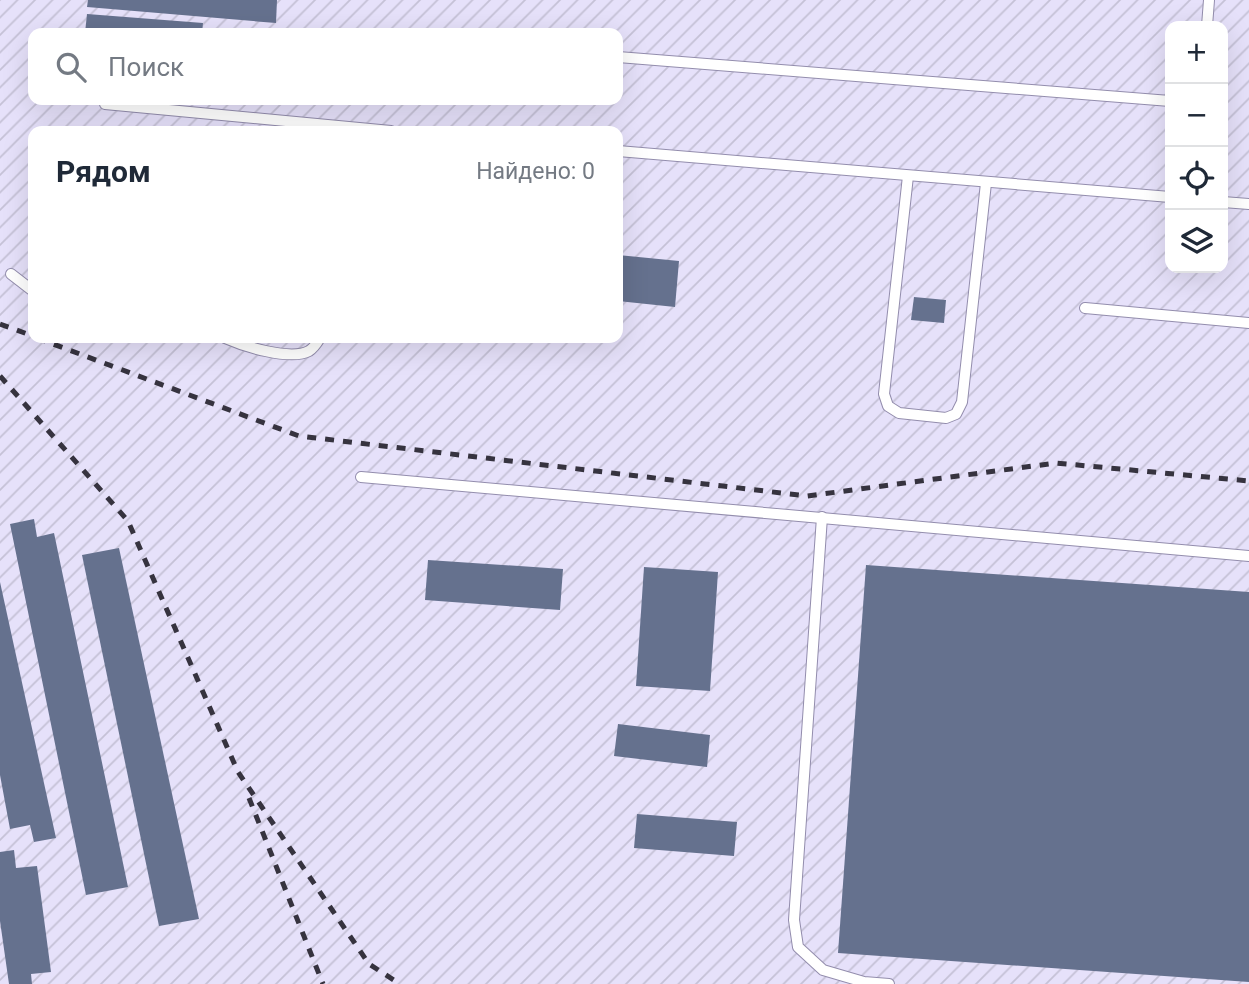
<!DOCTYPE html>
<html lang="ru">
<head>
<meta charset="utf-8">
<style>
	:root { --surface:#fff; --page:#f6f6f7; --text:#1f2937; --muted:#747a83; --line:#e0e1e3 }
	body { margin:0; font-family:Roboto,sans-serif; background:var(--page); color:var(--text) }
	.controls { position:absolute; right:21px; top:21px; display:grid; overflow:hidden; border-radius:14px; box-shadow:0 7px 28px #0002 }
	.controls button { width:63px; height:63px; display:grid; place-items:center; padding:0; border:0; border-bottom:2px solid var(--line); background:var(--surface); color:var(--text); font:35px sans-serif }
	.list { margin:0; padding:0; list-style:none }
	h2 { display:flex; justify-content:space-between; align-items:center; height:91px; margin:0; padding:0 28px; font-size:30px }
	h2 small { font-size:23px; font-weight:400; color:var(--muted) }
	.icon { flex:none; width:38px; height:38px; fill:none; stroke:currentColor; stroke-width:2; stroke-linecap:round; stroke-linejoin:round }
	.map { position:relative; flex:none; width:1249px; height:984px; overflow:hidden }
	.search { position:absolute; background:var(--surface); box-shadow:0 7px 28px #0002; left:28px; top:28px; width:595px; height:77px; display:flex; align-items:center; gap:18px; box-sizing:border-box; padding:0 24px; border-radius:14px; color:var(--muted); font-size:26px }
	.panel { position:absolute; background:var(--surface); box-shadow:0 7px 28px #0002; left:28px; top:126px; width:595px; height:217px; border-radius:14px }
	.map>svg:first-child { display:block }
</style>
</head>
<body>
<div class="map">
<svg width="1249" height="984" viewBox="0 0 1249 984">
	<defs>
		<pattern id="industrial-furrows" width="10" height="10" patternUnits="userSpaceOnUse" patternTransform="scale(1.75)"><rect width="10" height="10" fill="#e6e1fa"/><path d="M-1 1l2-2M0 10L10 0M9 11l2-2" fill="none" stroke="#c5c1d6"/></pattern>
	</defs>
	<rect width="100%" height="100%" fill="#f0edfc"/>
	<path fill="url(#industrial-furrows)" fill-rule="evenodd" d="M 0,0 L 1249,0 L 1249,984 L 0,984 ZM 1170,26 L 1223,26 L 1223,268 L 1170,268 ZM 33,33 L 618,33 L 618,100 L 33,100 ZM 33,131 L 618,131 L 618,338 L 33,338 Z"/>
	<g fill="#65718e">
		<path d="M 88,0 L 277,0 L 276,23 L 87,7 Z"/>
		<path d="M 87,14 L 203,23 L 202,33 L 85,33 Z"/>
		<path d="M 618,255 L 679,261 L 675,307 L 618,301 Z"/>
		<path d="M 914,297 L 946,300 L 944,323 L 911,320 Z"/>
		<path d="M 34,519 L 37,537 L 54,533 L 128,887 L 86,895 L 10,524 Z"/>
		<path d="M 119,548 L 199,919 L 159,926 L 82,555 Z"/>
		<path d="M 428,560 L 563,569 L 560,610 L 425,600 Z"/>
		<path d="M 866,565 L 1249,592 L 1249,982 L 838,953 Z"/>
		<path d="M 644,567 L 718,572 L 710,691 L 636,686 Z"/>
		<path d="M 0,582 L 56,838 L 34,842 L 30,825 L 10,829 L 0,775 Z"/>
		<path d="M 618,724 L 710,735 L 707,767 L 614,756 Z"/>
		<path d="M 637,814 L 737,822 L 734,856 L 634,848 Z"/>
		<path d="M 14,850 L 16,868 L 37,866 L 51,972 L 31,974 L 32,984 L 9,984 L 0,921 L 0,852 Z"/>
	</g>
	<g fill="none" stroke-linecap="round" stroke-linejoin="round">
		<g stroke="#938dad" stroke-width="12">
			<g id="service">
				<path d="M 1207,26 L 1209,0"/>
				<path d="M 618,57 L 1170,101"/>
				<path d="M 105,104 L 391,131"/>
				<path d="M 618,151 L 1170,197"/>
				<path d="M 908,176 L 884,394 L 888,406 L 899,413 L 946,418 L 956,414 L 962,402 L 986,183"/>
				<path d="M 1223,202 L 1249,204"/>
				<path d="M 11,274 L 33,291"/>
				<path d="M 1085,308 L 1249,323"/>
				<path d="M 225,338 C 243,346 290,361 309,351 C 314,348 317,343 320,338"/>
				<path d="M 361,477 L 1249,556"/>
				<path d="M 822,517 L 794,920 L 798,947 L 823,970 L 864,982 L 889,984"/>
			</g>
		</g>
		<use href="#service" stroke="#fff" stroke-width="10"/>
		<g stroke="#36333f" stroke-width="5" stroke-dasharray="9 9" stroke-linecap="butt">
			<path d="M 0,324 L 33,336"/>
			<path d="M 37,338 L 299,436 L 807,496 L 1056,463 L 1249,481"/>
			<path d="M 0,376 L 128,521 L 238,772 L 369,964 L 400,984"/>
			<path d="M 249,798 L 323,984"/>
		</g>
	</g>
</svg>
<div class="controls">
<button>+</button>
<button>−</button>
<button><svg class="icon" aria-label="locate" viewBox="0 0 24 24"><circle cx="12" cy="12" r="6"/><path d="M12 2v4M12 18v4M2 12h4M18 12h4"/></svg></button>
<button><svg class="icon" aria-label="layers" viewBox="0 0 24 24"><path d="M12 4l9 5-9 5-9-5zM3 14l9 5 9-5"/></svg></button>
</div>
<div class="search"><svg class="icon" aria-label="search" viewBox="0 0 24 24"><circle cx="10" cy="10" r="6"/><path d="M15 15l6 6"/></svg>Поиск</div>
<section class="panel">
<h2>Рядом<small>Найдено: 0</small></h2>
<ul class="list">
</ul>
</section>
</div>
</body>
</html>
